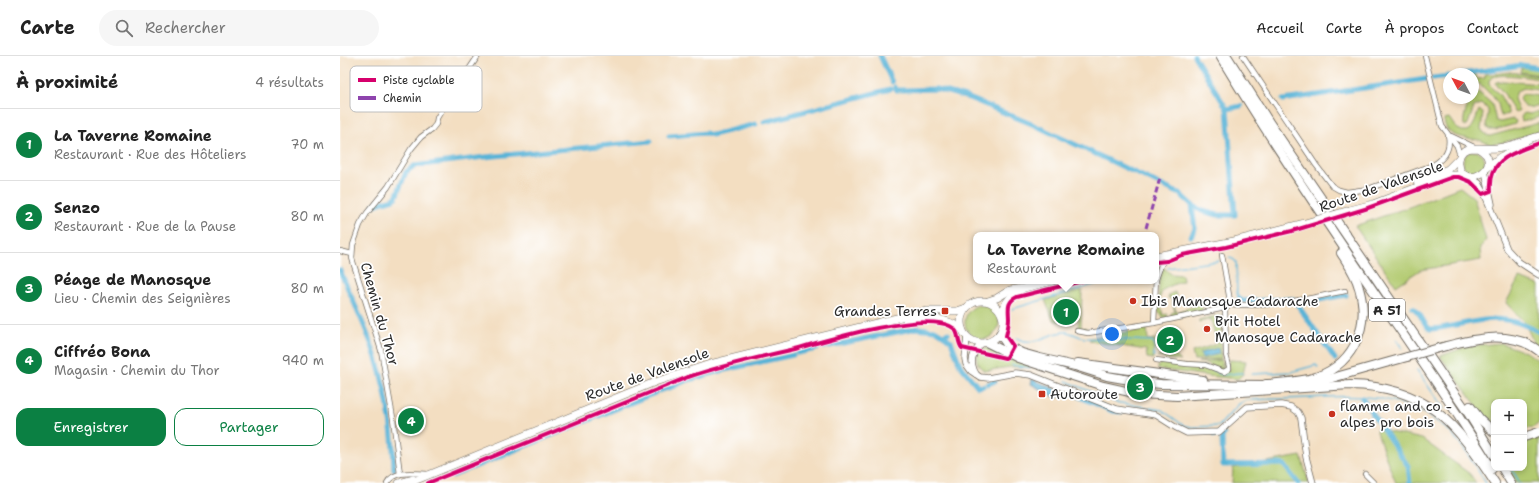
<!DOCTYPE html>
<html lang="fr">
<head>
<meta charset="utf-8">
<style>
	:root { --surface:#fff; --page:#f6f6f6; --text:#222; --muted:#767676; --line:#e0e0e0; --accent:#0b8043 }
	body { margin:0; font-family:"Shantell Sans",sans-serif; background:var(--page); color:var(--text) }
	.controls { position:absolute; right:12px; bottom:12px; display:grid; overflow:hidden; border-radius:8px; box-shadow:0 2px 6px #0003 }
	.controls button { width:36px; height:36px; display:grid; place-items:center; padding:0; border:0; border-bottom:1px solid var(--line); background:var(--surface); color:var(--text); font:20px sans-serif }
	.compass { position:absolute; left:1103px; top:12px; width:36px; height:36px; border-radius:50%; background:var(--surface); box-shadow:0 2px 6px #0003; rotate:311deg }
	.you { position:absolute; left:772px; top:278px; width:14px; height:14px; margin:-10px; border:3px solid #fff; border-radius:50%; background:#1a73e8; box-shadow:0 0 0 6px #1a73e833 }
	.badge { display:grid; place-items:center; width:26px; height:26px; border-radius:50%; background:var(--accent); color:#fff; font-size:13px; font-weight:700 }
	.pin { position:absolute; translate:-50% -50%; border:2px solid #fff; box-shadow:0 1px 4px #0006 }
	.popup { position:absolute; left:633px; top:176px; width:186px; height:52px; box-sizing:border-box; display:grid; place-content:center; border-radius:8px; background:var(--surface); filter:drop-shadow(0 1px 3px #0005); font-size:13px; white-space:nowrap; color:var(--muted) }
	.popup b { font-size:15px; color:var(--text) }
	.popup::after { content:''; position:absolute; left:50%; top:100%; margin-left:-8px; border:8px solid transparent; border-top-color:var(--surface) }
	.list { margin:0; padding:0; list-style:none }
	h2 { display:flex; justify-content:space-between; align-items:center; height:52px; margin:0; padding:0 16px; font-size:17px }
	h2 small { font-size:13px; font-weight:400; color:var(--muted) }
	.list li { display:grid; grid-template-columns:26px 1fr auto; gap:12px; align-items:center; box-sizing:border-box; height:72px; padding:0 16px; border-top:1px solid var(--line) }
	.list b { display:block; font-size:15px; white-space:nowrap }
	.list p { margin:0; font-size:13px; white-space:nowrap; color:var(--muted) }
	.list em { font-size:13px; font-style:normal; color:var(--muted) }
	.actions { display:flex; gap:8px; padding:12px 16px }
	.actions a { flex:1; padding:9px 0; border:1px solid var(--accent); border-radius:12px; text-align:center; font-size:14px; color:var(--accent) }
	.actions .main { background:var(--accent); color:#fff }
	.icon { flex:none; width:22px; height:22px; fill:none; stroke:currentColor; stroke-width:2; stroke-linecap:round; stroke-linejoin:round }
	.map { position:relative; flex:none; width:1199px; height:427px; overflow:hidden }
	header { display:flex; align-items:center; gap:24px; box-sizing:border-box; height:56px; padding:0 20px; background:var(--surface); border-bottom:1px solid var(--line) }
	header strong { font-size:19px }
	nav { display:flex; gap:22px; margin-inline-start:auto; font-size:14px }
	.search { width:280px; height:36px; background:var(--page); display:flex; align-items:center; gap:10px; box-sizing:border-box; padding:0 14px; border-radius:22px; color:var(--muted); font-size:15px }
	main { display:flex }
	aside { flex:1; background:var(--surface) }
	.map>svg:first-child { display:block }
</style>
</head>
<body>
<header>
<strong>Carte</strong>
<div class="search"><svg class="icon" aria-label="search" viewBox="0 0 24 24"><circle cx="10" cy="10" r="6"/><path d="M15 15l6 6"/></svg>Rechercher</div>
<nav><a>Accueil</a><a>Carte</a><a>À propos</a><a>Contact</a></nav>
</header>
<main>
<aside>
<h2>À proximité<small>4 résultats</small></h2>
<ul class="list">
<li><span class="badge">1</span><div><b>La Taverne Romaine</b><p>Restaurant · Rue des Hôteliers</p></div><em>70 m</em></li>
<li><span class="badge">2</span><div><b>Senzo</b><p>Restaurant · Rue de la Pause</p></div><em>80 m</em></li>
<li><span class="badge">3</span><div><b>Péage de Manosque</b><p>Lieu · Chemin des Seignières</p></div><em>80 m</em></li>
<li><span class="badge">4</span><div><b>Ciffréo Bona</b><p>Magasin · Chemin du Thor</p></div><em>940 m</em></li>
</ul>
<div class="actions"><a class="main">Enregistrer</a><a>Partager</a></div>
</aside>
<div class="map">
<svg width="1199" height="427" viewBox="0 0 1199 427">
	<rect width="100%" height="100%" fill="#fff"/>
	<filter id="ink" filterUnits="userSpaceOnUse"><feTurbulence type="fractalNoise" baseFrequency=".025" numOctaves="2"/><feDisplacementMap in="SourceGraphic" scale="8" xChannelSelector="R" yChannelSelector="G"/><feConvolveMatrix kernelMatrix="1 2 1 2 8 2 1 2 1" color-interpolation-filters="sRGB"/></filter>
	<filter id="wash" filterUnits="userSpaceOnUse"><feTurbulence type="fractalNoise" baseFrequency=".012" numOctaves="4" result="noise"/><feDisplacementMap in="SourceGraphic" scale="16" xChannelSelector="R" yChannelSelector="G"/><feGaussianBlur stdDeviation="0.9" result="paint"/><feColorMatrix in="noise" values="0 0 0 0 0 0 0 0 0 0 0 0 0 0 0 0 0 1.4 0 .05"/><feComposite in="paint" operator="in"/></filter>
	<g filter="url(#wash)">
		<rect width="100%" height="100%" fill="#f3dec1"/>
		<g fill="#b2ca6f" stroke="#6e7a4d">
			<path d="M 1199,10 L 1199,19 L 1180,16 L 1181,12 Z"/>
			<path d="M 1170,16 L 1199,20 L 1199,23 C 1192,22 1141,12 1150,30 C 1152,33 1156,35 1159,38 C 1163,44 1165,49 1168,55 L 1168,58 L 1161,60 L 1158,48 L 1154,42 L 1142,30 L 1133,24 L 1133,19 L 1136,19 L 1137,23 L 1145,22 L 1145,18 L 1154,18 Z"/>
			<path d="M 1163,25 L 1199,28 L 1199,34 L 1184,32 L 1177,35 L 1174,43 L 1179,55 L 1174,56 L 1165,39 L 1155,27 L 1156,26 Z"/>
			<path d="M 1137,35 L 1152,48 L 1156,65 L 1160,66 L 1173,63 L 1176,65 L 1175,68 L 1155,74 L 1149,74 C 1143,68 1149,61 1148,54 L 1145,50 L 1140,48 L 1134,51 L 1128,68 L 1126,70 L 1124,69 C 1122,59 1131,40 1137,35 Z"/>
			<path d="M 1183,38 L 1199,40 L 1199,49 L 1190,52 L 1185,51 L 1180,43 L 1181,40 Z"/>
			<path d="M 1139,54 L 1143,57 L 1141,73 L 1146,79 L 1150,80 L 1199,67 L 1199,75 C 1185,80 1169,86 1154,88 C 1148,89 1144,85 1139,84 C 1125,81 1105,83 1104,63 L 1109,62 L 1116,72 L 1122,75 L 1127,75 L 1133,70 Z"/>
			<path d="M 1199,55 L 1199,61 L 1182,66 L 1181,61 L 1184,57 L 1190,58 Z"/>
			<circle cx="1134" cy="106" r="11"/>
			<path d="M 1120,131 L 1134,142 L 1146,184 L 1140,192 L 1141,204 L 1080,214 L 1056,230 L 1015,170 L 1072,150 Z"/>
			<path d="M 822,212 L 824,212 L 831,218 L 842,219 L 843,225 C 820,234 817,233 823,259 L 827,258 L 828,262 L 824,262 L 818,256 L 819,224 Z"/>
			<path d="M 1179,222 L 1199,229 L 1199,291 L 1194,287 L 1184,266 L 1166,247 Z"/>
			<path d="M 742,234 L 741,272 L 745,272 L 745,271 L 747,274 L 738,273 L 739,249 C 730,247 721,245 717,256 L 720,265 L 719,266 L 713,264 L 705,244 Z"/>
			<path d="M 835,236 L 837,243 L 833,245 L 836,255 L 838,255 L 839,260 L 832,262 L 831,257 L 835,256 L 831,242 L 828,242 L 830,238 Z"/>
			<path d="M 861,248 L 863,255 L 841,260 L 840,255 Z"/>
			<circle cx="642" cy="266" r="17"/>
			<path d="M 881,259 L 881,303 L 854,304 L 852,296 L 877,288 L 871,263 L 859,266 L 859,264 Z"/>
			<path d="M 807,273 L 808,284 L 815,283 L 813,303 L 807,302 L 806,294 L 750,285 L 750,282 Z"/>
			<path d="M 1161,287 L 1188,297 L 1199,305 L 1199,367 L 1194,371 L 1184,373 L 1184,346 L 1154,346 L 1154,367 L 1145,361 L 1100,300 L 1129,290 Z"/>
			<path d="M 647,292 L 672,304 L 690,309 L 689,311 L 669,311 L 645,315 C 637,310 636,305 637,296 L 640,293 Z"/>
			<path d="M 834,298 L 841,305 L 817,301 Z"/>
			<path d="M 882,304 L 882,312 L 884,312 L 884,306 L 887,306 L 887,312 L 885,314 L 865,307 L 858,306 Z"/>
			<path d="M 889,304 L 906,305 L 903,318 L 898,323 L 868,320 L 818,313 L 818,311 L 822,306 L 844,310 L 863,310 L 889,315 Z"/>
			<path d="M 1036,373 L 1082,383 L 1130,418 L 1136,427 L 1056,427 L 1046,402 Z"/>
			<path d="M 1199,379 L 1199,427 L 1175,427 L 1166,412 L 1184,412 L 1184,384 L 1190,383 Z"/>
			<path d="M 961,400 L 969,427 L 892,427 L 893,412 Z"/>
		</g>
		<g fill="#5ab4d7" stroke="#427081">
			<path d="M 878,292 L 879,298 L 862,302 L 860,297 Z"/>
			<path d="M 692,323 L 720,335 L 721,340 L 716,342 L 691,328 Z"/>
		</g>
		<g fill="none" stroke-linecap="round" stroke-linejoin="round">
			<g stroke="#5ab4d7" stroke-width="1.5">
				<path d="M 889,202 L 893,203 L 896,206 L 897,237 L 899,243"/>
				<path d="M 828,212 L 879,205"/>
				<path d="M 672,253 L 766,225"/>
				<path d="M 677,282 C 695,293 711,274 727,276 C 733,277 738,281 745,282 L 812,285 L 815,289 L 814,300"/>
				<path d="M 1056,283 L 1062,292"/>
				<path d="M 672,309 L 691,312"/>
				<path d="M 856,311 L 868,312"/>
				<path d="M 873,314 C 885,323 890,316 903,317"/>
				<path d="M 1077,314 L 1104,353"/>
				<path d="M 911,318 L 951,316 L 976,309 L 978,312"/>
				<path d="M 726,325 L 775,346 L 822,354 L 843,369 L 852,371 L 879,370 L 899,348 L 907,344 C 927,343 948,343 968,342 C 1022,339 1069,337 1111,377 C 1125,391 1135,410 1146,427"/>
				<path d="M 1138,353 L 1154,369"/>
				<path d="M 1171,412 L 1180,427"/>
			</g>
			<g stroke="#5ab4d7" stroke-width="5">
				<path d="M 540,0 L 552,26"/>
				<path d="M 1121,18 L 1182,9 L 1199,12"/>
				<path d="M 1093,22 L 1109,20"/>
				<path d="M 555,31 L 556,34 L 562,34 L 597,33 L 629,42 L 694,69 L 817,127"/>
				<path d="M 943,44 L 1086,23"/>
				<path d="M 887,53 L 901,50"/>
				<path d="M 424,66 L 550,33"/>
				<path d="M 329,80 L 366,77 L 372,79 L 416,68"/>
				<path d="M 821,129 L 840,138 L 852,149 L 862,155 L 878,159 L 895,159 L 887,53 L 854,0"/>
				<path d="M 34,149 L 53,143 L 56,141 L 66,116 L 74,110 L 145,101 L 311,85"/>
				<path d="M 851,180 L 855,173 L 852,149"/>
				<path d="M 0,214 C 10,239 23,265 32,290 C 46,330 53,371 54,413"/>
				<path d="M 899,243 L 903,245 L 953,243"/>
				<path d="M 962,247 L 1006,239"/>
				<path d="M 957,248 L 995,303"/>
				<path d="M 1073,252 C 1082,257 1082,267 1090,273 C 1100,273 1111,270 1121,268 C 1153,261 1170,260 1199,276"/>
				<path d="M 603,279 L 611,285 L 620,309 L 638,331 L 643,330"/>
				<path d="M 484,291 L 577,272 L 595,274 L 603,279 L 608,277"/>
				<path d="M 458,297 L 477,293"/>
				<path d="M 648,328 L 655,325"/>
				<path d="M 320,335 L 332,331 L 345,325 L 376,316 L 453,299"/>
				<path d="M 740,341 L 772,355 L 782,356"/>
				<path d="M 1022,342 L 1068,410 L 1070,427"/>
				<path d="M 874,379 L 884,378 L 882,381 L 883,409 L 943,408 L 958,427"/>
				<path d="M 112,420 L 315,337"/>
			</g>
		</g>
	</g>
	<g filter="url(#ink)">
		<g fill="none" stroke-linecap="round" stroke-linejoin="round">
			<g stroke="#716a60" stroke-width="6">
				<g id="minor">
					<path d="M 903,0 L 976,109 L 992,130 L 999,134 L 1007,136 L 1028,133 L 1093,109 C 1105,102 1111,92 1108,79"/>
					<path d="M 1085,0 L 1102,70 L 1117,90 L 1120,100"/>
					<path d="M 1111,80 L 1134,91"/>
					<path d="M 0,195 L 12,198"/>
					<path d="M 816,223 L 821,209 L 830,197"/>
					<path d="M 889,248 C 929,252 967,243 1005,235"/>
					<path d="M 814,267 L 885,252"/>
					<path d="M 737,275 L 748,277 L 814,267 L 816,221"/>
					<path d="M 816,304 L 847,308 L 865,309 L 884,316 L 889,313 L 889,310 L 886,299 L 885,252 L 888,250 L 890,245 L 882,199"/>
					<path d="M 60,418 L 53,362 L 41,294 L 14,209 L 12,202 L 13,189 L 20,169 L 27,157 L 48,131 L 71,93 L 81,81 L 92,73 L 96,68 L 97,62 L 103,52 L 138,0"/>
					<path d="M 1025,418 L 1034,427"/>
					<path d="M 47,427 C 55,413 75,418 88,418"/>
				</g>
			</g>
			<g stroke="#716a60" stroke-width="7">
				<g id="tertiary">
					<path d="M 1145,115 L 1152,148"/>
					<path d="M 1130,121 L 1139,127 L 1143,134 L 1167,193 L 1179,206 L 1199,219"/>
					<path d="M 627,281 L 625,303 L 626,308 L 631,315 L 640,321 L 648,322 L 675,317 L 691,319 L 777,353 L 816,359 L 835,371 L 847,377 L 879,376 L 907,351 L 941,349 L 951,351 L 958,356 L 961,362 L 966,401 L 973,427"/>
					<path d="M 636,318 C 629,306 632,297 642,287"/>
				</g>
			</g>
			<g stroke="#716a60" stroke-width="8">
				<g id="primary">
					<path d="M 1139,93 C 1168,110 1121,137 1119,108 C 1118,102 1121,95 1127,93 C 1132,91 1150,93 1157,92 C 1172,90 1185,84 1199,80"/>
					<path d="M 1147,112 L 1160,101 L 1185,89"/>
					<path d="M 1077,126 L 1108,113 L 1119,102"/>
					<path d="M 1010,154 L 1033,148 L 1109,119 L 1125,119"/>
					<path d="M 816,200 L 894,185 L 965,167"/>
					<circle cx="642" cy="266" r="21"/>
					<path d="M 648,245 L 657,242 L 670,234 L 684,232 L 713,225"/>
					<path d="M 663,258 C 664,245 671,240 682,233"/>
					<path d="M 566,263 C 586,261 604,260 622,273"/>
					<path d="M 59,427 L 73,423"/>
					<path d="M 69,427 L 315,326 L 370,308 L 569,259 L 587,255 L 617,255 L 626,252"/>
				</g>
			</g>
			<g stroke="#716a60" stroke-width="10">
				<g id="motorway">
					<path d="M 880,0 C 920,67 964,133 1008,198 C 1056,269 1107,339 1152,413"/>
					<path d="M 887,0 L 929,66 L 1128,357 L 1154,399"/>
					<path d="M 660,278 L 668,290 L 682,297 L 700,302 L 735,310 L 767,320 L 801,326 L 821,328 L 931,329"/>
					<path d="M 648,287 L 678,302 L 763,330 L 799,338 L 837,340 L 1010,329 C 1087,330 1116,367 1155,427"/>
					<path d="M 1106,290 C 1136,282 1172,274 1199,295"/>
					<path d="M 738,307 L 863,324"/>
					<path d="M 960,327 L 985,324 L 1067,301"/>
					<path d="M 926,328 C 940,327 955,326 969,323 C 1012,312 1031,273 1019,232 C 1016,219 1008,208 1001,197"/>
					<path d="M 1130,350 L 1140,363 L 1154,376"/>
					<path d="M 1184,381 L 1199,376"/>
					<path d="M 1162,412 L 1171,427"/>
				</g>
			</g>
			<use href="#minor" stroke="#fff" stroke-width="4.5"/>
			<use href="#tertiary" stroke="#fff" stroke-width="5.5"/>
			<use href="#primary" stroke="#fff" stroke-width="7"/>
			<use href="#motorway" stroke="#fff" stroke-width="8"/>
			<g stroke="#716a60" stroke-width="8" stroke-linecap="butt">
				<path id="primary-bridge" d="M 965,167 L 1010,154"/>
			</g>
			<g stroke="#716a60" stroke-width="10" stroke-linecap="butt">
				<path id="motorway-bridge" d="M 1067,301 L 1106,290"/>
			</g>
			<use href="#primary-bridge" stroke="#fff" stroke-width="7"/>
			<use href="#motorway-bridge" stroke="#fff" stroke-width="8"/>
			<path stroke="#8e44ad" stroke-width="3" stroke-dasharray="6 3" stroke-linecap="butt" d="M 806,172 L 820,122"/>
			<g stroke="#fff" stroke-width="6">
				<g id="cycleway">
					<path d="M 816,206 L 827,205 L 842,199 L 886,191 L 952,175 L 1025,153 L 1113,121 L 1119,121 L 1131,126 L 1143,138 L 1151,135 C 1148,102 1174,97 1199,87"/>
					<path d="M 88,427 L 348,321 C 383,309 419,301 455,293 C 487,284 581,256 610,270 C 621,275 616,285 622,292 L 665,302 L 667,301 L 673,290 L 666,280 C 667,275 669,269 669,263 C 669,254 666,246 677,241 L 742,225"/>
				</g>
			</g>
			<use href="#cycleway" stroke="#d6006c" stroke-width="4"/>
		</g>
	</g>
	<g fill="#c8321e" stroke="#fff" stroke-width="1.5">
		<circle cx="793" cy="245" r="4"/>
		<rect x="601" y="251" width="8" height="8" rx="2"/>
		<circle cx="867" cy="273" r="4"/>
		<rect x="698" y="334" width="8" height="8" rx="2"/>
		<circle cx="992" cy="358" r="4"/>
	</g>
	<g text-anchor="middle" stroke-width="3.5" stroke-linejoin="round" paint-order="stroke">
		<rect fill="#fff" stroke="#6b6b6b" stroke-width="1" x="1029" y="243" width="36" height="22" rx="3"/>
		<g font-size="13" font-weight="bold" fill="#2b2b2b">
			<text x="1047" y="259">A 51</text>
		</g>
		<g font-size="14" fill="#2b2b2b" stroke="#fff">
			<text transform="translate(1041 130) rotate(-19)" y="5">Route de Valensole</text>
			<text transform="translate(40 258) rotate(74)" y="5">Chemin du Thor</text>
			<text transform="translate(307 318) rotate(-20)" y="5">Route de Valensole</text>
		</g>
		<g font-size="14" fill="#2b2b2b" stroke="#fff" text-anchor="start">
			<text x="801" y="250">Ibis Manosque Cadarache</text>
			<text x="597" y="260" text-anchor="end">Grandes Terres</text>
			<text x="875" y="270">Brit Hotel<tspan x="875" dy="16">Manosque Cadarache</tspan></text>
			<text x="710" y="343">Autoroute</text>
			<text x="1000" y="355">flamme and co -<tspan x="1000" dy="16">alpes pro bois</tspan></text>
		</g>
	</g>
	<rect x="10" y="10" width="132" height="46" rx="6" fill="#fff" stroke="#bfbfbf" stroke-width="1"/>
	<rect x="18" y="22" width="18" height="4" fill="#d6006c"/>
	<rect x="18" y="40" width="18" height="4" fill="#8e44ad"/>
	<g font-size="11" fill="#2b2b2b">
		<text x="43" y="28">Piste cyclable</text>
		<text x="43" y="46">Chemin</text>
	</g>
</svg>
<div class="controls">
<button>+</button>
<button>−</button>
</div>
<svg class="compass" viewBox="-18 -18 36 36"><path d="M0-13l5 13h-10z" fill="#e53935"/><path d="M0 13l5-13h-10z" fill="#767676"/></svg>
<div class="you"></div>
<div class="pin badge" style="left:726px;top:256px">1</div>
<div class="popup"><b>La Taverne Romaine</b>Restaurant</div>
<div class="pin badge" style="left:830px;top:284px">2</div>
<div class="pin badge" style="left:800px;top:331px">3</div>
<div class="pin badge" style="left:71px;top:365px">4</div>
</div>
</main>
</body>
</html>
